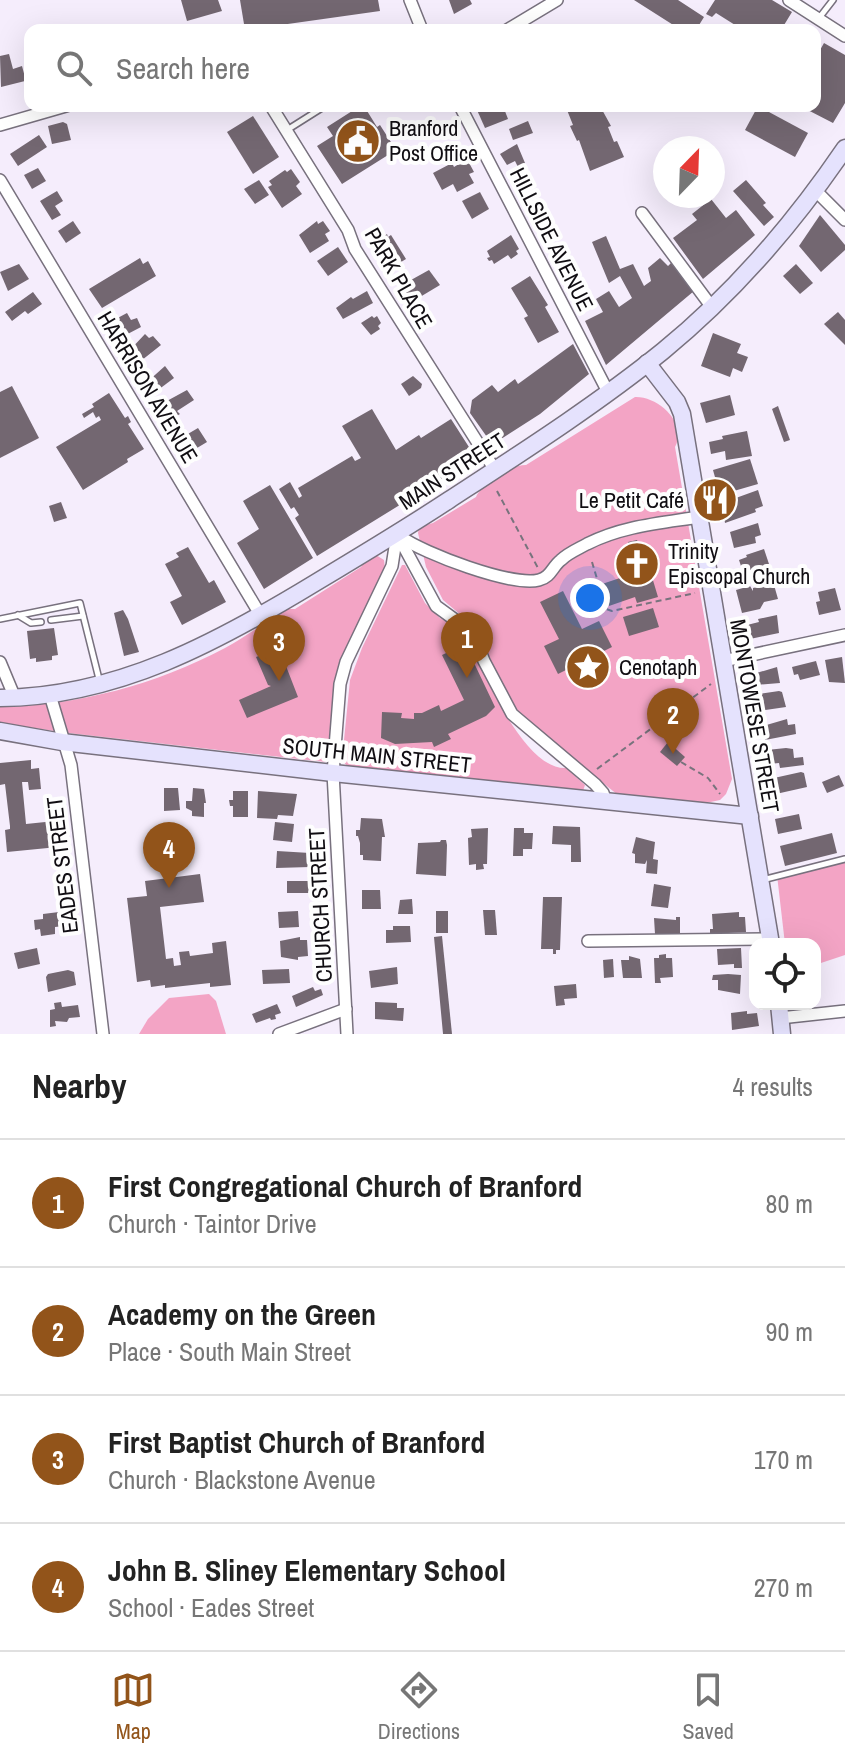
<!DOCTYPE html>
<html lang="en">
<head>
<meta charset="utf-8">
<style>
	:root { --surface:#fff; --page:#f6f6f6; --text:#222; --muted:#767676; --line:#e0e0e0; --accent:#92541a }
	body { margin:0; font-family:"Archivo Narrow",sans-serif; background:var(--page); color:var(--text) }
	.controls { position:absolute; right:24px; bottom:24px; display:grid; overflow:hidden; border-radius:16px; box-shadow:0 8px 32px #0002 }
	.controls button { width:72px; height:72px; display:grid; place-items:center; padding:0; border:0; border-bottom:2px solid var(--line); background:var(--surface); color:var(--text); font:40px sans-serif }
	.compass { position:absolute; left:653px; top:136px; width:72px; height:72px; border-radius:50%; background:var(--surface); box-shadow:0 8px 32px #0002; rotate:23deg }
	.you { position:absolute; left:590px; top:598px; width:28px; height:28px; margin:-20px; border:6px solid #fff; border-radius:50%; background:#1a73e8; box-shadow:0 0 0 12px #1a73e833 }
	.badge { display:grid; place-items:center; width:52px; height:52px; border-radius:50%; background:var(--accent); color:#fff; font-size:26px; font-weight:700 }
	.pin { position:absolute; translate:-50% -66px; filter:drop-shadow(0 2px 4px #0008) }
	.pin::after { content:''; position:absolute; top:42px; width:28px; height:24px; background:inherit; clip-path:polygon(0 0,100% 0,50% 100%) }
	.list { margin:0; padding:0; list-style:none }
	h2 { display:flex; justify-content:space-between; align-items:center; height:104px; margin:0; padding:0 32px; font-size:34px }
	h2 small { font-size:26px; font-weight:400; color:var(--muted) }
	.list li { display:grid; grid-template-columns:52px 1fr auto; gap:24px; align-items:center; box-sizing:border-box; height:128px; padding:0 32px; border-top:2px solid var(--line) }
	.list b { display:block; font-size:30px; white-space:nowrap }
	.list p { margin:0; font-size:26px; white-space:nowrap; color:var(--muted) }
	.list em { font-size:26px; font-style:normal; color:var(--muted) }
	.icon { flex:none; width:44px; height:44px; fill:none; stroke:currentColor; stroke-width:2; stroke-linecap:round; stroke-linejoin:round }
	.map { position:relative; flex:none; width:845px; height:1034px; overflow:hidden }
	.search { position:absolute; background:var(--surface); box-shadow:0 8px 32px #0002; left:24px; right:24px; top:24px; height:88px; display:flex; align-items:center; gap:20px; box-sizing:border-box; padding:0 28px; border-radius:16px; color:var(--muted); font-size:30px }
	.sheet { height:616px; background:var(--surface) }
	nav { display:flex; justify-content:space-around; align-items:center; box-sizing:border-box; height:112px; border-top:2px solid var(--line); background:var(--surface); font-size:22px; color:var(--muted) }
	nav a { display:grid; justify-items:center; gap:4px }
	nav .on { color:var(--accent) }
	.map>svg:first-child { display:block }
</style>
</head>
<body>
<div class="map">
<svg width="845" height="1034" viewBox="0 0 845 1034">
	<rect width="100%" height="100%" fill="#f5edfc"/>
	<g fill="#f3a4c5">
		<path d="M 635,397 C 658,396 688,423 675,447 L 732,779 L 726,794 L 720,800 L 701,804 L 618,795 L 593,775 L 518,711 L 493,667 L 480,631 L 443,600 L 426,567 L 418,533 L 419,527 L 433,523 L 476,497 C 482,483 511,465 526,465 Z"/>
		<path d="M 376,555 L 384,560 L 385,568 L 345,652 L 337,682 L 326,762 L 68,733 L 0,723 L 0,707 C 79,705 155,685 225,648 C 247,636 266,621 287,609 L 295,609 L 361,567 L 367,558 Z"/>
		<path d="M 402,565 L 405,565 L 425,603 L 440,618 L 469,635 L 474,647 L 472,650 C 488,681 526,770 566,768 L 585,785 L 583,791 L 347,766 L 342,760 L 350,680 L 362,648 Z"/>
		<path d="M 845,855 L 845,955 L 815,965 L 815,944 L 785,944 L 777,875 Z"/>
		<path d="M 209,994 L 216,1001 L 226,1034 L 139,1034 L 148,1019 L 169,998 Z"/>
	</g>
	<g fill="#736771">
		<path d="M 181,0 L 218,0 L 222,11 L 187,21 Z"/>
		<path d="M 240,0 L 378,0 L 380,11 L 245,30 Z"/>
		<path d="M 449,0 L 470,0 L 472,4 L 454,14 Z"/>
		<path d="M 634,0 L 678,0 L 704,17 L 696,30 L 677,30 L 678,28 Z"/>
		<path d="M 715,0 L 772,0 L 792,12 L 781,30 L 743,30 L 716,13 L 712,17 L 706,14 Z"/>
		<path d="M 824,43 L 845,55 L 845,103 L 833,123 L 800,106 L 815,106 L 815,59 Z"/>
		<path d="M 9,54 L 13,69 L 22,66 L 26,81 L 30,80 L 30,91 L 27,91 L 25,81 L 1,87 L 0,56 Z"/>
		<path d="M 360,106 L 364,106 L 377,127 L 380,125 L 396,150 L 342,184 L 317,146 L 333,136 L 327,127 Z"/>
		<path d="M 484,106 L 503,106 L 508,119 L 485,128 L 477,110 Z"/>
		<path d="M 561,106 L 600,106 L 611,126 L 608,127 L 614,142 L 617,141 L 624,157 L 590,171 L 579,140 L 577,141 L 570,126 L 573,125 L 567,110 L 563,111 Z"/>
		<path d="M 758,106 L 808,133 L 795,157 L 745,130 Z"/>
		<path d="M 253,116 L 279,157 L 253,174 L 227,132 Z"/>
		<path d="M 528,121 L 533,133 L 513,140 L 509,129 Z"/>
		<path d="M 63,122 L 67,124 L 71,140 L 52,144 L 48,126 Z"/>
		<path d="M 39,135 L 47,147 L 18,166 L 10,154 Z"/>
		<path d="M 517,144 L 525,163 L 518,167 L 515,161 L 507,165 L 500,154 Z"/>
		<path d="M 467,159 L 474,172 L 469,174 L 474,183 L 457,192 L 453,184 L 442,190 L 433,173 L 452,163 L 454,167 Z"/>
		<path d="M 38,168 L 46,181 L 32,189 L 24,175 Z"/>
		<path d="M 291,169 L 300,182 L 296,186 L 302,194 L 282,208 L 268,187 L 272,185 L 269,181 L 285,170 L 287,172 Z"/>
		<path d="M 259,180 L 269,195 L 255,204 L 244,189 Z"/>
		<path d="M 746,180 L 766,203 L 763,205 L 774,217 L 764,226 L 733,191 Z"/>
		<path d="M 57,191 L 63,201 L 55,206 L 61,215 L 52,220 L 40,201 Z"/>
		<path d="M 480,192 L 489,209 L 472,219 L 462,201 Z"/>
		<path d="M 711,199 L 726,218 L 736,210 L 755,235 L 703,279 L 673,238 L 697,220 L 692,214 Z"/>
		<path d="M 820,215 L 845,245 L 845,250 L 821,272 L 799,246 Z"/>
		<path d="M 73,221 L 81,233 L 66,243 L 58,231 Z"/>
		<path d="M 317,221 L 318,224 L 323,221 L 330,231 L 325,234 L 329,241 L 310,253 L 299,235 Z"/>
		<path d="M 387,234 L 388,237 L 391,235 L 406,259 L 388,270 L 383,258 L 380,260 L 376,253 L 381,250 L 379,240 Z"/>
		<path d="M 511,235 L 519,249 L 516,251 L 518,254 L 511,259 L 508,255 L 494,264 L 492,260 L 489,261 L 487,258 L 490,257 L 487,251 Z"/>
		<path d="M 606,236 L 620,269 L 633,264 L 644,286 L 651,281 L 648,268 L 660,258 L 668,266 L 671,263 L 694,291 L 606,365 L 585,321 L 603,312 L 596,299 L 609,291 L 619,307 L 632,298 L 620,276 L 609,283 L 592,242 Z"/>
		<path d="M 338,247 L 348,262 L 328,276 L 317,261 Z"/>
		<path d="M 140,258 L 143,264 L 148,261 L 156,276 L 102,308 L 89,289 Z"/>
		<path d="M 19,264 L 29,279 L 8,291 L 0,272 Z"/>
		<path d="M 796,264 L 813,283 L 800,294 L 783,276 Z"/>
		<path d="M 429,270 L 440,285 L 415,300 L 409,298 L 402,285 Z"/>
		<path d="M 530,276 L 548,305 L 545,307 L 559,332 L 538,343 L 524,318 L 528,316 L 511,288 Z"/>
		<path d="M 367,291 L 373,303 L 343,319 L 336,308 L 351,297 L 353,299 Z"/>
		<path d="M 33,292 L 42,304 L 28,314 L 25,311 L 12,321 L 5,312 Z"/>
		<path d="M 838,312 L 845,320 L 845,345 L 824,324 Z"/>
		<path d="M 127,313 L 131,320 L 137,318 L 141,327 L 120,338 L 112,321 Z"/>
		<path d="M 372,316 L 374,318 L 377,316 L 381,323 L 378,326 L 380,329 L 371,335 L 361,323 Z"/>
		<path d="M 713,333 L 741,344 L 737,353 L 748,357 L 742,372 L 733,368 L 730,377 L 701,366 Z"/>
		<path d="M 145,334 L 149,338 L 153,336 L 161,345 L 137,364 L 128,352 Z"/>
		<path d="M 573,344 L 589,374 L 540,414 L 501,439 L 487,437 L 470,413 L 472,400 L 492,385 L 498,392 L 515,379 L 518,384 Z"/>
		<path d="M 165,366 L 174,378 L 154,393 L 146,383 Z"/>
		<path d="M 413,376 L 422,384 L 421,388 L 409,396 L 401,384 Z"/>
		<path d="M 12,386 L 39,438 L 0,458 L 0,392 Z"/>
		<path d="M 187,390 L 194,400 L 177,411 L 180,414 L 170,420 L 161,407 L 167,404 L 165,402 Z"/>
		<path d="M 109,393 L 125,418 L 128,416 L 131,422 L 128,424 L 144,449 L 127,459 L 128,462 L 83,490 L 56,447 L 101,420 L 99,416 L 96,418 L 93,412 L 84,418 L 82,414 L 94,407 L 92,404 Z"/>
		<path d="M 730,395 L 735,415 L 706,423 L 700,403 Z"/>
		<path d="M 778,406 L 790,440 L 784,442 L 772,409 Z"/>
		<path d="M 372,409 L 396,450 L 419,435 L 421,438 L 451,419 L 476,458 L 317,556 L 295,518 L 299,515 L 294,507 L 291,509 L 279,489 L 290,482 L 299,498 L 302,496 L 298,488 L 352,456 L 355,461 L 361,458 L 342,426 Z"/>
		<path d="M 198,428 L 207,442 L 187,454 L 181,445 L 185,443 L 181,438 Z"/>
		<path d="M 747,431 L 752,456 L 726,460 L 725,451 L 711,454 L 709,442 L 723,439 L 722,436 Z"/>
		<path d="M 750,459 L 758,484 L 720,495 L 713,470 Z"/>
		<path d="M 270,485 L 313,558 L 264,589 L 237,543 L 259,529 L 243,501 Z"/>
		<path d="M 758,490 L 763,506 L 755,509 L 756,512 L 725,523 L 722,503 Z"/>
		<path d="M 61,502 L 67,518 L 54,522 L 49,506 Z"/>
		<path d="M 758,523 L 761,535 L 755,537 L 756,543 L 734,548 L 730,532 Z"/>
		<path d="M 637,540 L 640,547 L 643,547 L 658,597 L 637,603 L 635,597 L 609,606 L 602,584 L 629,575 L 622,553 L 630,550 L 628,542 Z"/>
		<path d="M 188,547 L 209,583 L 214,580 L 226,602 L 182,625 L 170,602 L 182,596 L 165,564 L 179,557 L 176,553 Z"/>
		<path d="M 764,549 L 769,564 L 743,572 L 739,560 L 747,557 L 746,555 Z"/>
		<path d="M 766,585 L 767,587 L 774,585 L 778,599 L 764,602 L 760,609 L 742,613 L 736,590 L 750,586 L 753,591 L 753,588 Z"/>
		<path d="M 835,588 L 841,610 L 819,615 L 816,602 L 820,601 L 818,592 Z"/>
		<path d="M 563,591 L 582,629 L 599,621 L 612,647 L 558,674 L 544,646 L 559,639 L 540,602 Z"/>
		<path d="M 653,608 L 659,627 L 629,636 L 623,617 Z"/>
		<path d="M 123,610 L 128,619 L 139,652 L 124,656 L 114,613 Z"/>
		<path d="M 777,615 L 779,633 L 750,639 L 747,625 L 759,622 L 758,619 Z"/>
		<path d="M 54,628 L 58,655 L 52,656 L 52,660 L 36,662 L 36,658 L 30,659 L 27,631 Z"/>
		<path d="M 465,644 L 495,707 L 486,716 L 448,734 L 451,739 L 434,747 L 432,742 L 395,744 L 381,738 L 382,712 L 402,713 L 401,718 L 414,719 L 414,713 L 422,713 L 439,705 L 441,711 L 464,700 L 442,655 Z"/>
		<path d="M 279,648 L 298,697 L 247,718 L 239,700 L 271,686 L 268,685 L 256,657 Z"/>
		<path d="M 842,657 L 845,683 L 829,682 L 825,660 Z"/>
		<path d="M 816,661 L 820,675 L 800,680 L 798,674 L 794,675 L 792,667 Z"/>
		<path d="M 777,667 L 780,683 L 755,685 L 753,674 Z"/>
		<path d="M 779,691 L 782,692 L 786,707 L 759,711 L 758,694 Z"/>
		<path d="M 787,719 L 788,725 L 795,724 L 796,734 L 765,740 L 763,726 Z"/>
		<path d="M 668,742 L 685,757 L 677,766 L 660,752 Z"/>
		<path d="M 786,748 L 793,749 L 794,758 L 803,757 L 804,765 L 780,768 L 779,763 L 769,764 L 767,750 Z"/>
		<path d="M 31,760 L 31,769 L 39,768 L 41,789 L 29,790 L 28,782 L 22,782 L 26,824 L 55,821 L 58,847 L 7,852 L 5,830 L 10,829 L 10,826 L 5,784 L 0,785 L 0,763 Z"/>
		<path d="M 801,772 L 804,773 L 807,787 L 767,796 L 765,780 Z"/>
		<path d="M 839,775 L 844,786 L 827,793 L 822,782 Z"/>
		<path d="M 164,788 L 178,788 L 180,810 L 164,811 Z"/>
		<path d="M 193,788 L 204,789 L 206,803 L 204,803 L 204,817 L 192,816 L 192,811 L 186,808 L 186,801 L 192,801 Z"/>
		<path d="M 233,791 L 248,791 L 248,817 L 233,817 L 233,806 L 230,806 L 229,800 L 233,800 Z"/>
		<path d="M 258,791 L 297,794 L 293,816 L 278,815 L 277,819 L 257,818 Z"/>
		<path d="M 799,814 L 802,829 L 778,834 L 775,819 Z"/>
		<path d="M 361,818 L 382,819 L 385,837 L 382,837 L 381,861 L 363,860 L 363,855 L 360,855 L 360,843 L 358,836 L 356,836 L 356,830 L 360,830 Z"/>
		<path d="M 275,822 L 294,824 L 292,842 L 273,840 Z"/>
		<path d="M 553,826 L 580,827 L 581,862 L 571,862 L 571,845 L 552,844 Z"/>
		<path d="M 488,828 L 487,864 L 483,864 L 484,869 L 476,870 L 476,864 L 469,865 L 468,838 L 472,837 L 471,829 Z"/>
		<path d="M 514,828 L 524,828 L 524,833 L 533,833 L 532,849 L 523,849 L 523,856 L 513,856 Z"/>
		<path d="M 832,833 L 837,853 L 785,866 L 780,846 Z"/>
		<path d="M 636,837 L 655,842 L 653,859 L 658,860 L 657,874 L 646,873 L 647,860 L 645,864 L 635,863 L 635,854 L 632,853 Z"/>
		<path d="M 441,840 L 446,840 L 447,845 L 446,876 L 416,874 L 418,843 L 440,842 Z"/>
		<path d="M 277,851 L 310,853 L 310,867 L 276,868 Z"/>
		<path d="M 200,874 L 204,902 L 160,907 L 166,959 L 173,958 L 174,966 L 181,965 L 179,952 L 189,951 L 190,956 L 213,953 L 212,943 L 226,941 L 231,985 L 210,987 L 210,983 L 165,988 L 165,985 L 151,987 L 150,980 L 137,982 L 127,898 L 147,896 L 145,881 Z"/>
		<rect x="287" y="881" width="24" height="12"/>
		<path d="M 654,884 L 671,887 L 668,908 L 651,906 Z"/>
		<path d="M 362,890 L 380,890 L 381,909 L 362,909 Z"/>
		<path d="M 543,897 L 562,897 L 560,950 L 556,950 L 556,954 L 553,954 L 553,949 L 541,949 Z"/>
		<path d="M 412,899 L 413,914 L 398,914 L 400,900 Z"/>
		<path d="M 483,910 L 495,910 L 497,935 L 485,935 Z"/>
		<path d="M 298,911 L 299,927 L 279,928 L 278,912 Z"/>
		<rect x="436" y="911" width="12" height="22"/>
		<path d="M 59,912 L 60,922 L 63,921 L 64,926 L 55,927 L 55,934 L 41,936 L 40,929 L 35,930 L 34,920 L 43,919 L 43,914 Z"/>
		<path d="M 739,912 L 739,917 L 745,917 L 746,932 L 710,934 L 710,929 L 713,929 L 712,914 Z"/>
		<path d="M 676,917 L 680,917 L 680,934 L 655,934 L 654,918 L 676,920 Z"/>
		<path d="M 393,926 L 410,926 L 411,942 L 386,943 L 386,930 L 393,930 Z"/>
		<path d="M 442,936 L 452,1034 L 443,1034 L 434,937 Z"/>
		<path d="M 300,937 L 300,940 L 307,940 L 308,956 L 298,957 L 298,960 L 281,957 L 280,941 Z"/>
		<path d="M 37,948 L 40,964 L 18,969 L 14,953 Z"/>
		<path d="M 741,948 L 742,968 L 734,968 L 734,964 L 718,965 L 717,949 Z"/>
		<path d="M 666,954 L 666,958 L 672,958 L 673,977 L 660,978 L 661,983 L 655,983 L 654,958 L 659,958 L 659,955 Z"/>
		<path d="M 629,956 L 640,959 L 642,978 L 623,978 L 621,960 L 629,960 Z"/>
		<path d="M 613,959 L 614,977 L 604,978 L 603,960 Z"/>
		<path d="M 397,967 L 398,984 L 371,988 L 369,971 Z"/>
		<path d="M 289,969 L 290,983 L 263,984 L 262,970 Z"/>
		<path d="M 68,970 L 74,972 L 76,985 L 48,992 L 46,977 L 48,974 Z"/>
		<path d="M 728,974 L 741,975 L 740,994 L 718,990 L 718,980 L 712,980 L 713,975 Z"/>
		<path d="M 576,984 L 577,998 L 564,999 L 565,1005 L 556,1006 L 554,986 Z"/>
		<path d="M 313,987 L 315,991 L 321,989 L 323,995 L 296,1007 L 292,996 Z"/>
		<path d="M 61,1002 L 62,1007 L 78,1005 L 80,1017 L 69,1018 L 67,1022 L 55,1021 L 56,1026 L 50,1027 L 50,1010 L 55,1009 L 54,1003 Z"/>
		<path d="M 375,1002 L 397,1003 L 397,1008 L 404,1008 L 403,1021 L 375,1019 Z"/>
		<path d="M 277,1004 L 281,1013 L 275,1015 L 276,1019 L 271,1020 L 270,1018 L 256,1023 L 252,1014 Z"/>
		<path d="M 747,1011 L 747,1014 L 757,1013 L 759,1026 L 732,1030 L 731,1013 Z"/>
	</g>
	<g fill="none" stroke-linecap="round" stroke-linejoin="round">
		<g stroke="#78717e" stroke-width="8">
			<g id="lane">
				<path d="M 819,18 L 833,0"/>
				<path d="M 287,130 L 325,106"/>
				<path d="M 18,615 L 31,623 L 41,622"/>
				<path d="M 0,619 L 80,603 L 99,679"/>
				<path d="M 51,620 L 83,616"/>
				<path d="M 762,880 L 845,859"/>
			</g>
		</g>
		<g stroke="#78717e" stroke-width="14">
			<g id="street">
				<path d="M 410,0 L 422,30"/>
				<path d="M 789,0 L 845,36"/>
				<path d="M 507,30 L 557,0"/>
				<path d="M 271,106 L 348,230 L 355,249 L 495,470"/>
				<path d="M 460,106 L 608,392"/>
				<path d="M 0,125 L 66,106"/>
				<path d="M 0,180 L 261,616"/>
				<path d="M 816,191 L 845,220"/>
				<path d="M 642,213 L 711,306"/>
				<path d="M 397,534 L 436,606 L 473,633 L 484,661 L 512,714 L 595,784 L 603,793 L 606,801"/>
				<path d="M 401,537 C 423,553 512,587 539,580 C 551,577 552,567 561,560 C 568,553 578,549 587,544 C 622,526 661,523 699,517"/>
				<path d="M 723,661 L 845,635"/>
				<path d="M 0,662 L 15,698"/>
				<path d="M 50,695 L 71,765 L 103,1034"/>
				<path d="M 588,941 L 770,939"/>
				<path d="M 780,1018 L 845,1011"/>
				<path d="M 279,1034 L 346,1009"/>
				<path d="M 347,1034 L 333,773 L 340,684 L 346,662 L 392,566 L 397,534"/>
			</g>
		</g>
		<g stroke="#78717e" stroke-width="19">
			<g id="secondary">
				<path d="M 647,363 L 677,402 L 682,414 L 771,944"/>
				<path d="M 0,698 C 117,697 218,642 315,583 C 360,556 405,529 449,500 C 521,453 596,405 663,351 C 734,293 794,223 845,148"/>
				<path d="M 0,731 L 62,742 L 333,773 L 750,816"/>
				<path d="M 779,1004 L 782,1034"/>
			</g>
		</g>
		<g stroke="#78737d" stroke-width="2" stroke-dasharray="6 4" stroke-linecap="butt">
			<path d="M 497,491 L 538,568"/>
			<path d="M 592,562 L 606,609 L 612,611 L 695,593"/>
			<path d="M 681,762 L 708,778 L 720,794"/>
			<path d="M 597,769 L 711,684"/>
		</g>
		<use href="#lane" stroke="#fff" stroke-width="5"/>
		<use href="#street" stroke="#fff" stroke-width="11"/>
		<use href="#secondary" stroke="#e5e2fd" stroke-width="16"/>
	</g>
	<defs>
		<g id="civic-disc" transform="scale(2.3)"><circle r="9.5" fill="#92541a" stroke="#fefefe"/><path d="M-.6-6.5H3V-4.5H.6V-3L4-1V1h2V6H-6V1h2V-1L-.6-3ZM-1.2 2.5V6h2.4V2.5Z" fill="#fff"/></g>
		<g id="restaurant-disc" transform="scale(2.3)"><circle r="9.5" fill="#92541a" stroke="#fefefe"/><path d="M-5-6h1v4h1v-4h1v4h1v-4h1v5L-1.5 .5V6h-2V.5L-5-1ZM5-6V6H3V1.5H1.5Q1.5-4 5-6Z" fill="#fff"/></g>
		<g id="church-disc" transform="scale(2.3)"><circle r="9.5" fill="#92541a" stroke="#fefefe"/><path d="M-1.2-6h2.4v3.5h3.3v2.4h-3.3V6h-2.4V-.1h-3.3v-2.4h3.3Z" fill="#fff"/></g>
		<g id="sight-disc" transform="scale(2.3)"><circle r="9.5" fill="#92541a" stroke="#fefefe"/><path d="M0-6L1.8-2.2L6-1.7L2.9 1.2L3.7 5.4L0 3.3L-3.7 5.4L-2.9 1.2L-6-1.7L-1.8-2.2Z" fill="#fff"/></g>
	</defs>
	<g fill-rule="evenodd">
		<use href="#civic-disc" x="358" y="141"/>
		<use href="#restaurant-disc" x="715" y="500"/>
		<use href="#church-disc" x="637" y="564"/>
		<use href="#sight-disc" x="588" y="667"/>
	</g>
	<g text-anchor="middle" stroke-width="8" stroke-linejoin="round" paint-order="stroke">
		<g font-size="22" fill="#100d12" stroke="#fefefe" text-anchor="start">
			<text x="389" y="136">Branford<tspan x="389" dy="25">Post Office</tspan></text>
			<text x="684" y="508" text-anchor="end">Le Petit Café</text>
			<text x="668" y="559">Trinity<tspan x="668" dy="25">Episcopal Church</tspan></text>
			<text x="619" y="675">Cenotaph</text>
		</g>
		<g font-size="22" fill="#100d12" stroke="#fefefe">
			<text transform="translate(552 239) rotate(63)" y="8">HILLSIDE AVENUE</text>
			<text transform="translate(399 278) rotate(60)" y="8">PARK PLACE</text>
			<text transform="translate(148 387) rotate(59)" y="8">HARRISON AVENUE</text>
			<text transform="translate(452 471) rotate(-33)" y="8">MAIN STREET</text>
			<text transform="translate(755 716) rotate(80)" y="8">MONTOWESE STREET</text>
			<text transform="translate(377 755) rotate(6)" y="8">SOUTH MAIN STREET</text>
			<text transform="translate(62 865) rotate(-97)" y="8">EADES STREET</text>
			<text transform="translate(320 905) rotate(-93)" y="8">CHURCH STREET</text>
		</g>
	</g>
</svg>
<div class="controls">
<button><svg class="icon" aria-label="locate" viewBox="0 0 24 24"><circle cx="12" cy="12" r="6"/><path d="M12 2v4M12 18v4M2 12h4M18 12h4"/></svg></button>
</div>
<svg class="compass" viewBox="-18 -18 36 36"><path d="M0-13l5 13h-10z" fill="#e53935"/><path d="M0 13l5-13h-10z" fill="#767676"/></svg>
<div class="you"></div>
<div class="pin badge" style="left:467px;top:678px">1</div>
<div class="pin badge" style="left:673px;top:754px">2</div>
<div class="pin badge" style="left:279px;top:681px">3</div>
<div class="pin badge" style="left:169px;top:888px">4</div>
<div class="search"><svg class="icon" aria-label="search" viewBox="0 0 24 24"><circle cx="10" cy="10" r="6"/><path d="M15 15l6 6"/></svg>Search here</div>
</div>
<section class="sheet">
<h2>Nearby<small>4 results</small></h2>
<ul class="list">
<li><span class="badge">1</span><div><b>First Congregational Church of Branford</b><p>Church · Taintor Drive</p></div><em>80 m</em></li>
<li><span class="badge">2</span><div><b>Academy on the Green</b><p>Place · South Main Street</p></div><em>90 m</em></li>
<li><span class="badge">3</span><div><b>First Baptist Church of Branford</b><p>Church · Blackstone Avenue</p></div><em>170 m</em></li>
<li><span class="badge">4</span><div><b>John B. Sliney Elementary School</b><p>School · Eades Street</p></div><em>270 m</em></li>
</ul>
</section>
<nav>
<a class="on"><svg class="icon" aria-label="map" viewBox="0 0 24 24"><path d="M3 6l6-2 6 2 6-2v14l-6 2-6-2-6 2zM9 4v14M15 6v14"/></svg>Map</a>
<a><svg class="icon" aria-label="directions" viewBox="0 0 24 24"><path d="M12 3l9 9-9 9-9-9zM9 14v-3h6M13 9l2 2-2 2"/></svg>Directions</a>
<a><svg class="icon" aria-label="saved" viewBox="0 0 24 24"><path d="M7 4h10v16l-5-4-5 4z"/></svg>Saved</a>
</nav>
</body>
</html>
